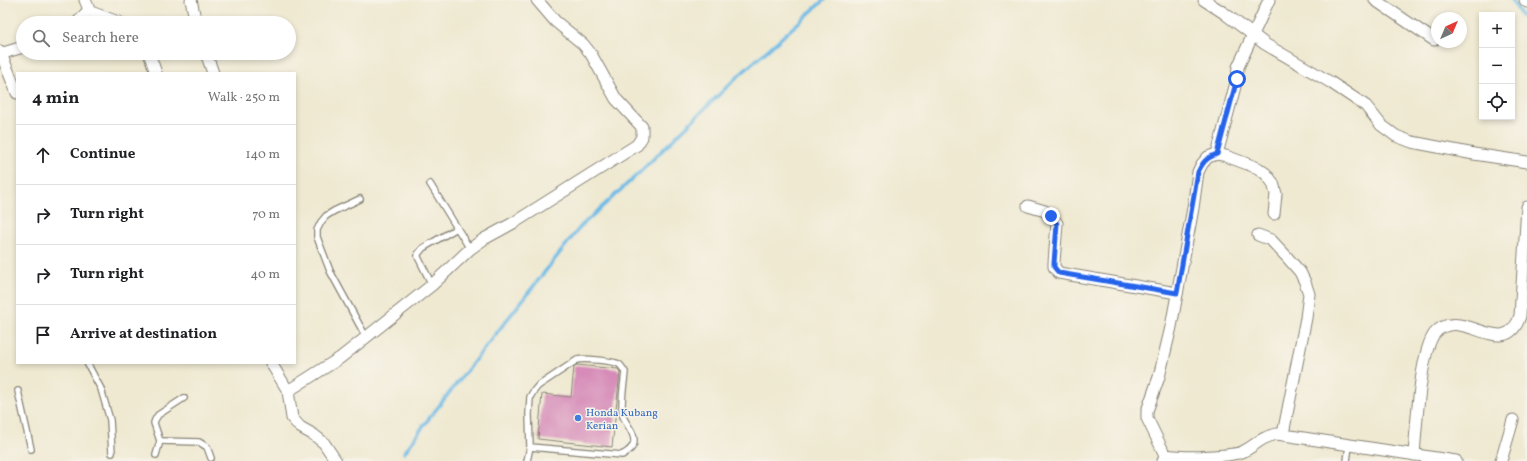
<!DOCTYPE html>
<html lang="en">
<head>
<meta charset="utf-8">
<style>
	:root { --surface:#fff; --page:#f2f2f2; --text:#202124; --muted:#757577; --line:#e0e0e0 }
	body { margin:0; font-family:Vollkorn,serif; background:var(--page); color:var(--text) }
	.controls { position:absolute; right:12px; top:12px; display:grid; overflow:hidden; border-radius:0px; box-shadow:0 2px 6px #0003 }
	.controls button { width:36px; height:36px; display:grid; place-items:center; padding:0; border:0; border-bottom:1px solid var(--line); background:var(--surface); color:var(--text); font:20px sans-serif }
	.compass { position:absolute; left:1431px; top:12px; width:36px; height:36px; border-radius:50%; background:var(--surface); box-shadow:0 2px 6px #0003; rotate:44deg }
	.stop { position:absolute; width:12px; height:12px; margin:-9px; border:3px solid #2563eb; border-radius:50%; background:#fff }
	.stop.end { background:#2563eb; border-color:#fff; box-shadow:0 1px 4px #0008 }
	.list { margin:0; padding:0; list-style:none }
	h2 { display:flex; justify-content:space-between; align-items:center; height:52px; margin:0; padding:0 16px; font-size:17px }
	h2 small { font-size:13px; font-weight:400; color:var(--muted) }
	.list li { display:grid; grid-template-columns:26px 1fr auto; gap:12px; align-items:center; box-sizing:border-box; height:60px; padding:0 16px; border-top:1px solid var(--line) }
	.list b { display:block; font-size:15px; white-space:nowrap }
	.list em { font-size:13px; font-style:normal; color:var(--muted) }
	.icon { flex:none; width:22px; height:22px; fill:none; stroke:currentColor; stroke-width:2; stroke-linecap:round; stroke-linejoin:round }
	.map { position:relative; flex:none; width:1527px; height:461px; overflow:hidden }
	.search { position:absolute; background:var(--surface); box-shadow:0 2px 6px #0003; left:16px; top:16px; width:280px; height:44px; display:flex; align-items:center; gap:10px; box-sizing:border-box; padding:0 14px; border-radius:22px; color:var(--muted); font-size:15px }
	.panel { position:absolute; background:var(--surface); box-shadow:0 2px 6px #0003; left:16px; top:72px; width:280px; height:292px; border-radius:0px }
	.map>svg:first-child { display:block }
</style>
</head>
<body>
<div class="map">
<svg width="1527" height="461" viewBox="0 0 1527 461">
	<rect width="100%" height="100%" fill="#f7f3e8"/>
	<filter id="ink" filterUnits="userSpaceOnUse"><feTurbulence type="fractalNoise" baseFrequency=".025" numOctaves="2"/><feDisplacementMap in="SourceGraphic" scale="8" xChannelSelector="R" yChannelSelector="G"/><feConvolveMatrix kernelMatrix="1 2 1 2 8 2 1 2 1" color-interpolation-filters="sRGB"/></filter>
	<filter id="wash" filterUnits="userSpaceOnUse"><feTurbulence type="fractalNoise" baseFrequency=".012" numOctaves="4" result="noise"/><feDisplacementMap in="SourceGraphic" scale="16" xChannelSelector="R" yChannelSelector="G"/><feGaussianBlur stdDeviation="0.9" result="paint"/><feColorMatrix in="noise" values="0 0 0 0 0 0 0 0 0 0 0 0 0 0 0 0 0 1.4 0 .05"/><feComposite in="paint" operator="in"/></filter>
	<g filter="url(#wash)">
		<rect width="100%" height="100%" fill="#efe9d1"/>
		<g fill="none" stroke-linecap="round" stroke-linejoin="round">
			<g stroke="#6bbae6" stroke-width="3.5">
				<path d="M 1512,0 L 1521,15 L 1527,21"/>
				<path d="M 404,453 L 427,421 L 581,226 L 637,175 L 735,79 L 824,0"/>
			</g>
		</g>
		<g id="blocks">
			<path fill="#d68bb8" d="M 577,365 L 618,369 L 620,372 L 612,447 L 538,439 L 542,394 L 571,397 L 574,367 Z"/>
		</g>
	</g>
	<g filter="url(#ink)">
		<use href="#blocks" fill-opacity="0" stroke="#868276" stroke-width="1"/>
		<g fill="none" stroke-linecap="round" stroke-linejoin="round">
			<g stroke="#868276" stroke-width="8">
				<g id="service">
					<path d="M 430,184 L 470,249"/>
					<path d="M 360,199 L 334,211 L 326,216 L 321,222 L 317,230 L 317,237 L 330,271 L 366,337"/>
					<path d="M 432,285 L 418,257 L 418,254 L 423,248 L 457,228"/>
					<path d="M 87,363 L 101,389 L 110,420 L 112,453"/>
					<path d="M 18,391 L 31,449"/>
					<path d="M 160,441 L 199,442 L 207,447 L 211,458"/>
					<path d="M 156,455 L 160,441 L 154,423 L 155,420 L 158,415 L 184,398"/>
					<path d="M 527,461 L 530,447 L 529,414 L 530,397 L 533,392 L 538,386 L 577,360 C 584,358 613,361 619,364 C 622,366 623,369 625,372 C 624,385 620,403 623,416 C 626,425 635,432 634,442 C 633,449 627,452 622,455 L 530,447"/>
					<path d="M 1347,461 L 1349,446"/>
				</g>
			</g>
			<g stroke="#868276" stroke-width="13">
				<g id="minor">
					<path d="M 85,0 L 88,7 L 88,11"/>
					<path d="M 191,0 L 196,23"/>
					<path d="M 1204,0 L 1224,13 L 1265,44 L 1330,82 L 1366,106 L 1381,125 L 1396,136 L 1412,142 L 1474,154 L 1527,162"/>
					<path d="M 1375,0 L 1434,40"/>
					<path d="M 1525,0 L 1527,2"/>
					<path d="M 88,11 L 121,23"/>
					<path d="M 77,23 L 88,11"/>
					<path d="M 0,51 L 17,93"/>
					<path d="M 149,53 L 156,73"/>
					<path d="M 206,53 L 213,73"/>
					<path d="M 0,54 L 23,47"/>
					<path d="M 1217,154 L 1237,79 L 1238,67 L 1269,0"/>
					<path d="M 1028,206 L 1045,211 L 1057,223 L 1054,263 L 1054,267 L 1059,273 L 1177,293"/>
					<path d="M 1258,235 L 1271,240 L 1286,256 L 1300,272 L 1305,282 L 1309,294 L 1306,318 L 1283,434"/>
					<path d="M 271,363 L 288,391 L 292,418 L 300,427 L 314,435 L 324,443 L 336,461"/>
					<path d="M 288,391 L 340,358 L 432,285 L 470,249 L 484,239 L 515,222 L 637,145 L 642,137 L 642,127 L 616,99 L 591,54 L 583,44 L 555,21 L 537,0"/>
					<path d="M 1165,455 C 1185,458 1206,457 1226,455 C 1231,454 1237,454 1242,452 C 1256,446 1258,438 1277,434 L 1456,461"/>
					<path d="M 1414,455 C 1416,430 1420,350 1435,333 C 1461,304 1505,363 1520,316 L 1527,207"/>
					<path d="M 1163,461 L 1165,455 L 1147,418 L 1147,411 L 1159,377 L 1171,327 L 1193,208 L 1198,172 L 1202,164 L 1208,157 L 1217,154 L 1226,156 L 1258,168 L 1266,174 L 1273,183 L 1276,194 L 1274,214"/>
					<path d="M 1501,461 L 1513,420"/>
				</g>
			</g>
			<use href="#service" stroke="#fff" stroke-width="5.5"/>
			<use href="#minor" stroke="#fff" stroke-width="11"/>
		</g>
	</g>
	<g fill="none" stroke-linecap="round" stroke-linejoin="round" filter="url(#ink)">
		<path stroke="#2563eb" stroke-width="5" d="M 1051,216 L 1057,224 L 1054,263 L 1054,267 L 1059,273 L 1177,293 L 1198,172 C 1203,162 1206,158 1217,154 L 1237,79"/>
	</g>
	<circle fill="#3f7fe0" stroke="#f7f3e8" stroke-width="1.5" cx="578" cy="418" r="4"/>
	<g text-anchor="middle" stroke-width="3" stroke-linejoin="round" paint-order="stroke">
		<g font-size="11" fill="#366cbe" stroke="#f7f3e8" text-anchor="start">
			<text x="586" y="416">Honda Kubang<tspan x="586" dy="13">Kerian</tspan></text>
		</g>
	</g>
</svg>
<div class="controls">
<button>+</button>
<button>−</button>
<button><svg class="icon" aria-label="locate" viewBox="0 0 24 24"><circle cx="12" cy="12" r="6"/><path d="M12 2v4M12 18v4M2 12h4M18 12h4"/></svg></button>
</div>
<svg class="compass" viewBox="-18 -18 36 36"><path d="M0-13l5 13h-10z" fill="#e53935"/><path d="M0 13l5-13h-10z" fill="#757577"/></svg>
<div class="stop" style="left:1237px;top:79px"></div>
<div class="stop end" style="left:1051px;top:216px"></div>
<div class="search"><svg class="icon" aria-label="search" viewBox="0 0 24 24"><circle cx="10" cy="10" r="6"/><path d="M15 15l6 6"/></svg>Search here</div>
<section class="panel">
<h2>4 min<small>Walk · 250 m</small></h2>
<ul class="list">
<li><svg class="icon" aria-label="ahead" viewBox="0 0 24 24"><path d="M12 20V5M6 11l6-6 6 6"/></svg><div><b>Continue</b></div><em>140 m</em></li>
<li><svg class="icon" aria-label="right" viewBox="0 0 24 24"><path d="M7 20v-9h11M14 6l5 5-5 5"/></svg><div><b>Turn right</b></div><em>70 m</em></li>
<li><svg class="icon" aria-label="right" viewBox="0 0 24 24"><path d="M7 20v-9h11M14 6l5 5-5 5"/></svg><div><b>Turn right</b></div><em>40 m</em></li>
<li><svg class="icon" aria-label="arrive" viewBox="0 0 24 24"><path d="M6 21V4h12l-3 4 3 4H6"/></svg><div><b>Arrive at destination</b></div></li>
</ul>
</section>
</div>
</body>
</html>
